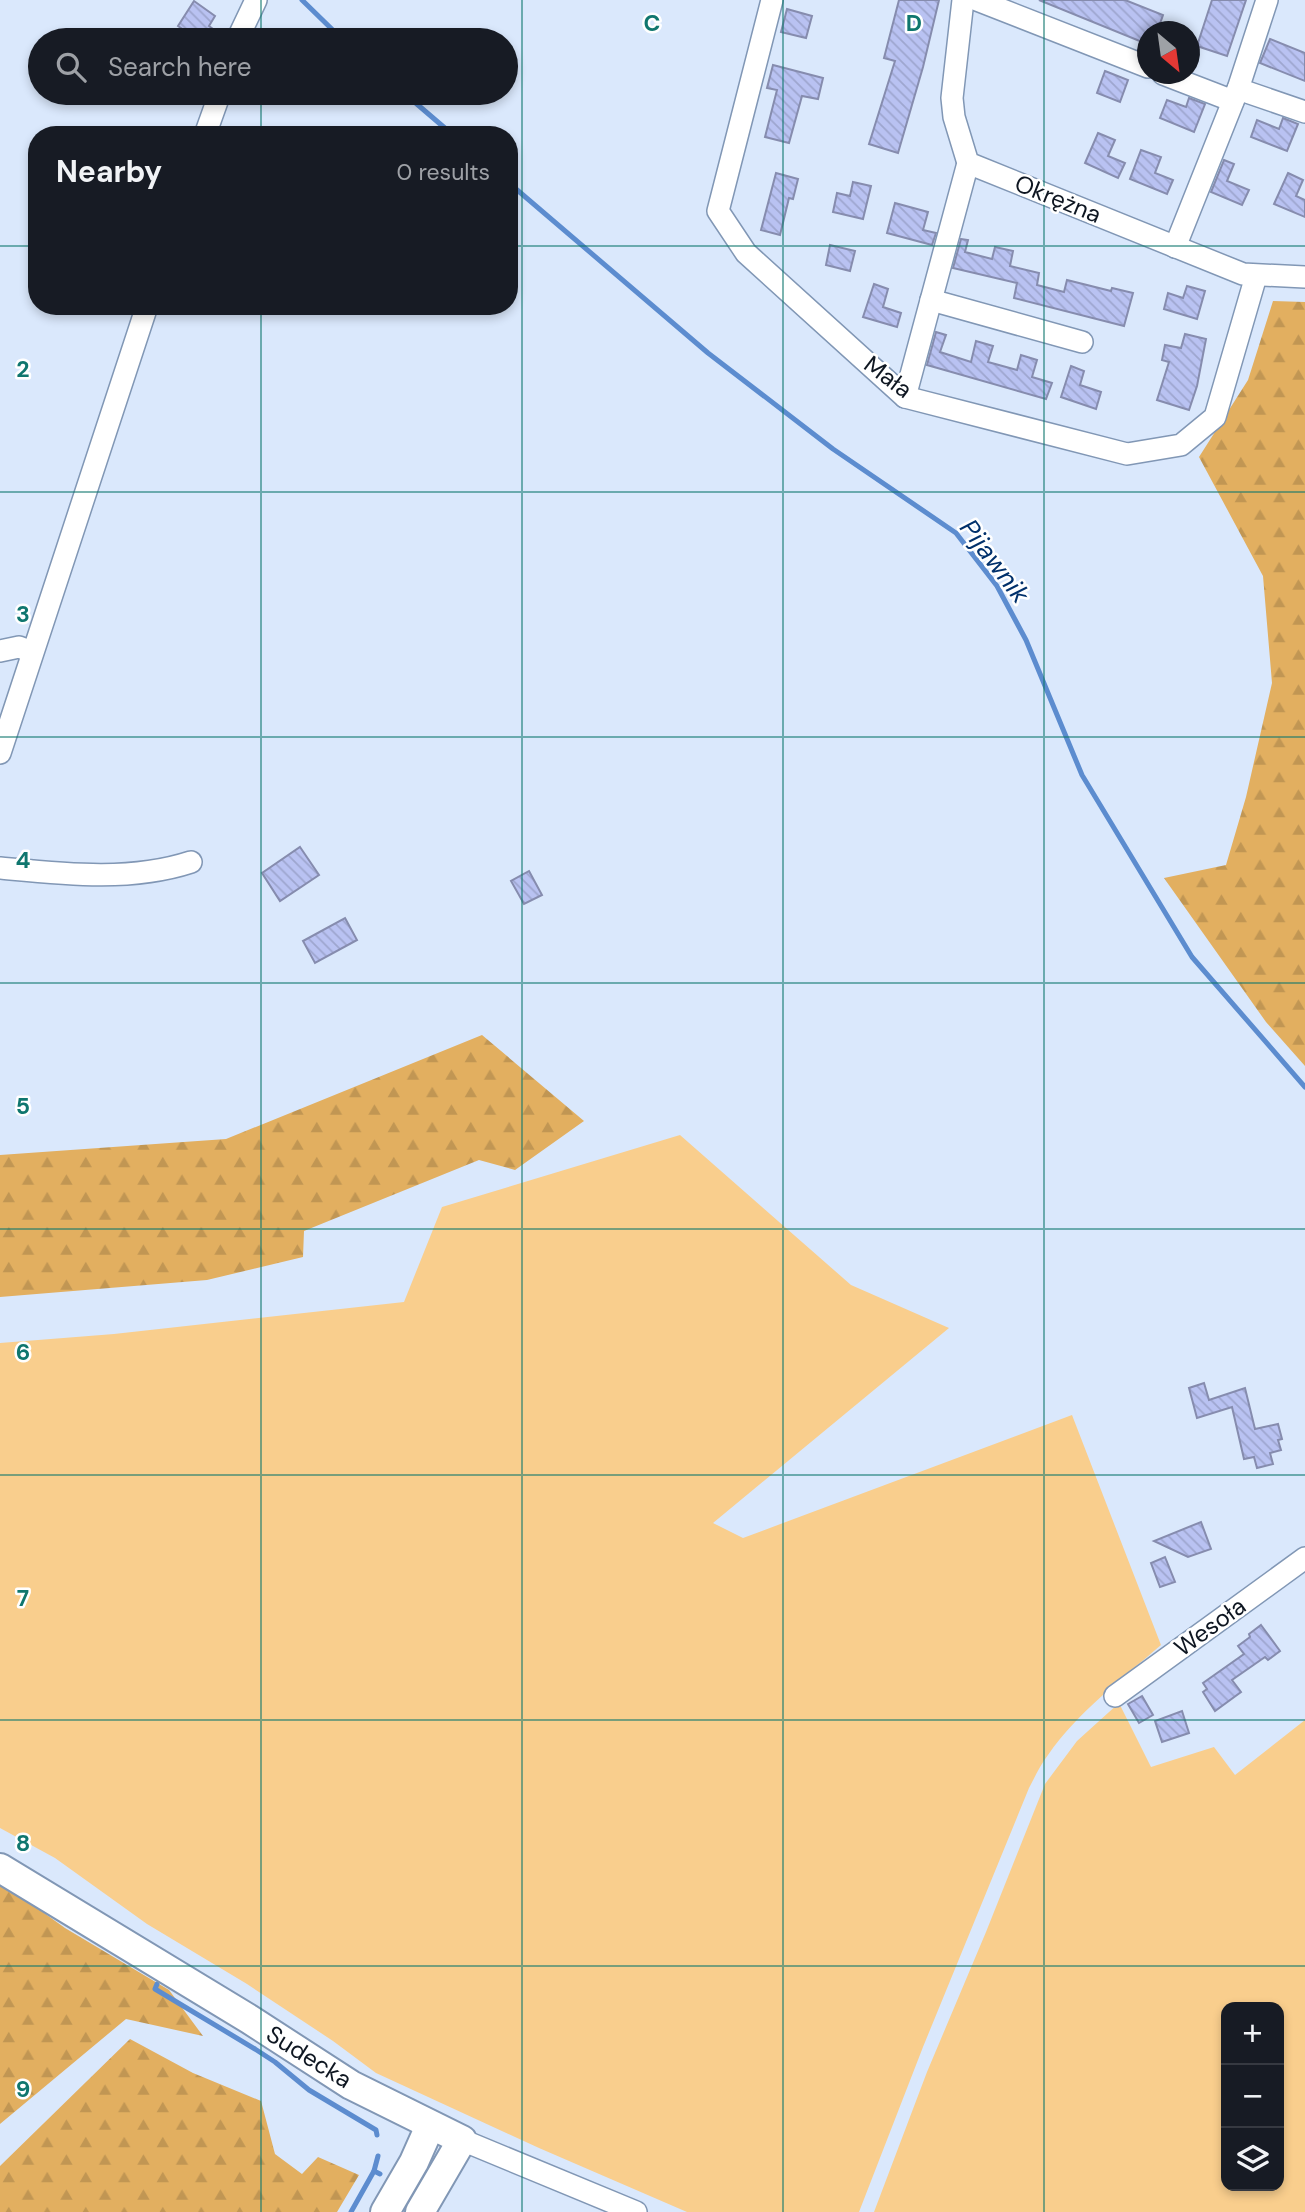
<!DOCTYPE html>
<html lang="en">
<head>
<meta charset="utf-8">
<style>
	:root { --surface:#171b24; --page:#20242c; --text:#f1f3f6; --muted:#9ea1a6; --line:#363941 }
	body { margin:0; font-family:"DM Sans",sans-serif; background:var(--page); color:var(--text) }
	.controls { position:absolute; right:21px; bottom:21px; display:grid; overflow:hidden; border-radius:14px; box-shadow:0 4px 10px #0003 }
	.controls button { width:63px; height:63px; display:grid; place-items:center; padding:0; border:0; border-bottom:2px solid var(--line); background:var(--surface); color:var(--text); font:35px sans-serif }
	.compass { position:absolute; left:1137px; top:21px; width:63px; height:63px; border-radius:50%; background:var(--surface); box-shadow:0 4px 10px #0003; rotate:151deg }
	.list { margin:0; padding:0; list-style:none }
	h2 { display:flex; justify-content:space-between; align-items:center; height:91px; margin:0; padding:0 28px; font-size:30px }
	h2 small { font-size:23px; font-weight:400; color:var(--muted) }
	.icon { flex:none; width:38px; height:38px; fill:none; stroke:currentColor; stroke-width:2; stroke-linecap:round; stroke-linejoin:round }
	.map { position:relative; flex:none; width:1305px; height:2212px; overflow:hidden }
	.search { position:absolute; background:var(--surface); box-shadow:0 4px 10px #0003; left:28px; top:28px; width:490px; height:77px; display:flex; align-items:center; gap:18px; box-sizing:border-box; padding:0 24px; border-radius:38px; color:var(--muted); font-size:26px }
	.panel { position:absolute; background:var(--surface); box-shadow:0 4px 10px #0003; left:28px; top:126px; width:490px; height:189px; border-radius:28px }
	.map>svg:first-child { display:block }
</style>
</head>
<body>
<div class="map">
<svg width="1305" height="2212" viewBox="0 0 1305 2212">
	<defs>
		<pattern id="forest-firs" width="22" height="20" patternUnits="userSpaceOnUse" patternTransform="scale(1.75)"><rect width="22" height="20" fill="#e2af60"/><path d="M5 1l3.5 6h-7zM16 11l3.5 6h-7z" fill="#c19653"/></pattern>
		<pattern id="building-back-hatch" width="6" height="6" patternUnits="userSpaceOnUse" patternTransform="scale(1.75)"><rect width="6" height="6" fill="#b9c2f2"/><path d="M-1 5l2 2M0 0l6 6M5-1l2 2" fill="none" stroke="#9ea6cf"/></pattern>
	</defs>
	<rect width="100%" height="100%" fill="#dae8fc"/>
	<g fill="url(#forest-firs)">
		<path d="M 1273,301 L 1305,302 L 1305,1066 L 1266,1022 L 1164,878 L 1226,865 L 1246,797 L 1272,683 L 1263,576 L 1199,457 L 1248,380 Z"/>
		<path d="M 482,1035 L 584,1121 L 515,1170 L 479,1160 L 304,1231 L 303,1257 L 207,1280 L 0,1297 L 0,1155 L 226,1139 Z"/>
		<path d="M 5,1885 L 65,1928 L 169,1990 L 203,2036 L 126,2019 L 0,2124 L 0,1886 Z"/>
		<path d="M 130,2039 L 193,2073 L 261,2101 L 275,2154 L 302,2174 L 318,2157 L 359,2175 L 337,2212 L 0,2212 L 0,2166 Z"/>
	</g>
	<g fill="#f9ce8d" fill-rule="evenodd">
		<path d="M 680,1135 L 851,1285 L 949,1328 L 713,1523 L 743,1538 L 1072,1415 L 1161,1645 C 1122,1679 1078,1712 1048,1755 C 1040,1765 1035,1777 1029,1788 L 923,2047 L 859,2212 L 687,2212 L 539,2148 L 376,2073 L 333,2041 L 247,1984 L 147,1924 L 55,1858 L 0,1828 L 0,1343 L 114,1334 L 404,1302 L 442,1207 Z"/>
		<path d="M 1119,1703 L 1151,1767 L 1214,1747 L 1235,1775 L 1305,1720 L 1305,2212 L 874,2212 L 927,2072 L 986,1932 L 1045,1784 L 1077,1741 ZM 1226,2007 L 1279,2007 L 1279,2186 L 1226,2186 Z"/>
	</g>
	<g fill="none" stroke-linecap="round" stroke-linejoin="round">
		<g stroke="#5c8ccf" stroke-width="5">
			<path d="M 302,0 L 343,40"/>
			<path d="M 404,93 L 453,135"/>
			<path d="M 509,183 L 708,353 L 833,449 L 956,533 L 997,586 L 1026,640 L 1082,775 L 1192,957 L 1305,1087"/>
			<path d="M 157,1984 L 155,1989 L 255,2049 L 275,2062 L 309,2090 L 376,2130 L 377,2135"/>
			<path d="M 378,2156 L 374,2171 L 380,2174"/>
			<path d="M 351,2212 L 374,2171"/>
		</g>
	</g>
	<g fill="url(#building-back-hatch)" stroke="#868cae" stroke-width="2">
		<path d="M 899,0 L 939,0 L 923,67 L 898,153 L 869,144 L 895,61 L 884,58 Z"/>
		<path d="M 1039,0 L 1125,0 L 1163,15 L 1157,32 L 1147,32 L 1147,44 Z"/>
		<path d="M 1212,0 L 1246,0 L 1227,56 L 1197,46 Z"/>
		<path d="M 194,1 L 215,16 L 209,26 L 213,29 L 206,40 L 198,40 L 178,26 Z"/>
		<path d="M 787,9 L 812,16 L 806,38 L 781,32 Z"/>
		<path d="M 1270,39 L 1305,53 L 1305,81 L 1260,63 Z"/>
		<path d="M 773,65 L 823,78 L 818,99 L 802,96 L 789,143 L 765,137 L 777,90 L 767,88 Z"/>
		<path d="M 1105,71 L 1128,80 L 1120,102 L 1097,93 Z"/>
		<path d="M 1189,98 L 1205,104 L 1194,132 L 1160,118 L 1167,100 L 1186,107 Z"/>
		<path d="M 1283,118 L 1298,124 L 1287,151 L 1251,137 L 1257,120 L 1279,129 Z"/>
		<path d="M 1098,133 L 1115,140 L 1108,156 L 1125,163 L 1118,178 L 1085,163 Z"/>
		<path d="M 1141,150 L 1161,157 L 1155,173 L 1173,180 L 1167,194 L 1130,179 Z"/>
		<path d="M 1224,160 L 1234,164 L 1227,181 L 1249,190 L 1242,205 L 1211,192 Z"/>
		<path d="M 776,173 L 798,179 L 793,199 L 789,198 L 780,235 L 761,230 Z"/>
		<path d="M 1288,173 L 1303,180 L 1296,196 L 1305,200 L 1305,217 L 1274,204 Z"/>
		<path d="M 853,182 L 871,186 L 863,219 L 833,212 L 837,193 L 850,196 Z"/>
		<path d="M 895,203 L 928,212 L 923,230 L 936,233 L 932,245 L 887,233 Z"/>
		<path d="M 961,239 L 968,240 L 965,252 L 992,259 L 995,247 L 1013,251 L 1010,266 L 1039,273 L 1037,285 L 1064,292 L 1067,280 L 1111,291 L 1112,288 L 1133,293 L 1124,326 L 1014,298 L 1017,283 L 953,268 Z"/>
		<path d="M 830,245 L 855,251 L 850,271 L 826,265 Z"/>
		<path d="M 874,284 L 888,289 L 883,307 L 901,313 L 897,327 L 863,317 Z"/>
		<path d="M 1187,286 L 1205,291 L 1197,319 L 1164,309 L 1168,293 L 1183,298 Z"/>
		<path d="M 936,332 L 946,335 L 940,352 L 971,362 L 976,341 L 993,346 L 988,362 L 1017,370 L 1021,355 L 1037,360 L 1032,377 L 1052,383 L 1046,399 L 927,365 Z"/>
		<path d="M 1185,334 L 1206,339 L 1197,386 L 1189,410 L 1157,400 L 1169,362 L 1162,360 L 1165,345 L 1181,348 Z"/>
		<path d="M 1071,366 L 1084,371 L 1080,385 L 1101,392 L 1096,409 L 1061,397 Z"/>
		<path d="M 300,847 L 319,875 L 280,901 L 262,873 Z"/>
		<path d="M 529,871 L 542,895 L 524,904 L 511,881 Z"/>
		<path d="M 345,918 L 357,940 L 315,963 L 303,941 Z"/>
		<path d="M 1204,1383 L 1209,1400 L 1245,1388 L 1255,1429 L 1278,1424 L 1282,1439 L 1278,1440 L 1281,1450 L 1270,1453 L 1273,1464 L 1257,1468 L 1254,1457 L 1244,1459 L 1232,1407 L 1197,1418 L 1189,1388 Z"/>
		<path d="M 1201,1522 L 1211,1549 L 1188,1557 L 1154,1541 Z"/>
		<path d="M 1165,1557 L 1175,1582 L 1160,1587 L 1151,1563 Z"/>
		<path d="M 1261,1625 L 1280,1651 L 1268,1660 L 1265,1657 L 1232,1680 L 1241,1692 L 1215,1711 L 1203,1692 L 1207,1689 L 1203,1683 L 1244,1654 L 1238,1646 L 1250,1637 L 1249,1634 Z"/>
		<path d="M 1142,1696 L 1153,1715 L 1139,1723 L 1128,1704 Z"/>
		<path d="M 1182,1711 L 1189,1733 L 1162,1742 L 1155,1721 Z"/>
	</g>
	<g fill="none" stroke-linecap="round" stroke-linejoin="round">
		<g stroke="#8197b5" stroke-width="24">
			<g id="minor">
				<path d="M 772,0 L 718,211 L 746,253 L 905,397 L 1127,454 L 1181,445 L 1215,417 L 1256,276"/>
				<path d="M 963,0 L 952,98 L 954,117 L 968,163 L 1243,274 L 1305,277"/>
				<path d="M 977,0 L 1148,67"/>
				<path d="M 237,40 L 256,0"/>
				<path d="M 1163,74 L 1233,101"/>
				<path d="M 1238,89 L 1267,0"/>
				<path d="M 205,135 L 220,93"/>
				<path d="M 1175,247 L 1238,89 L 1305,112"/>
				<path d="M 931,300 L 1082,342"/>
				<path d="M 905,397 L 968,163"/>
				<path d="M 0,651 L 19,647 L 32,652"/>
				<path d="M 0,753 L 147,306"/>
				<path d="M 0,868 C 63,874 130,882 191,862"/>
				<path d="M 1115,1696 L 1305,1558"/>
				<path d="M 462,2140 L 636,2212"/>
			</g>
		</g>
		<g stroke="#8197b5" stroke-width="32">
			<g id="major">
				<path d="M 0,1868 L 249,2019 L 351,2085 L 462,2140 L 420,2212"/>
				<path d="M 385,2212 L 414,2162 L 430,2126"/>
			</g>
		</g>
		<use href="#minor" stroke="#fff" stroke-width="21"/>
		<use href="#major" stroke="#fff" stroke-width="28"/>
	</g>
	<path fill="none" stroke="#0f766e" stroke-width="2" stroke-opacity="0.55" d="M 261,0 L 261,40M 522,0 L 522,2212M 783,0 L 783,2212M 1044,0 L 1044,2212M 261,93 L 261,135M 0,246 L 37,246M 509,246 L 1305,246M 261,306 L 261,2212M 0,492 L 1305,492M 0,737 L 1305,737M 0,983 L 1305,983M 0,1229 L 1305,1229M 0,1475 L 1305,1475M 0,1720 L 1305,1720M 0,1966 L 1305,1966"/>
	<g text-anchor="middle" stroke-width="5" stroke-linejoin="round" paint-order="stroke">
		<g font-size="24" fill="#0e1621" stroke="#fff">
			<text transform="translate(1058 199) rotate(22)" y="8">Okrężna</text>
			<text transform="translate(888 377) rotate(37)" y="8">Mała</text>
			<text transform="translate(1210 1627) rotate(-36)" y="8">Wesoła</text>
			<text transform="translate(309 2057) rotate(32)" y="8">Sudecka</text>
		</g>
		<g font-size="26" font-style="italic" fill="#00306b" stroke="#fff">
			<text transform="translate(995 561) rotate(53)" y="9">Pijawnik</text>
		</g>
	</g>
	<g font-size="23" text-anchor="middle" font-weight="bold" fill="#0f766e" stroke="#fff" stroke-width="5" stroke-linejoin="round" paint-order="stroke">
		<text x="652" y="31">C</text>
		<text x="914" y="31">D</text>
		<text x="23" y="377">2</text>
		<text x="23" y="622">3</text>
		<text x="23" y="868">4</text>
		<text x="23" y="1114">5</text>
		<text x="23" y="1360">6</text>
		<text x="23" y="1606">7</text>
		<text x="23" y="1851">8</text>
		<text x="23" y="2097">9</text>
	</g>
</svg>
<div class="controls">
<button>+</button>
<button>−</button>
<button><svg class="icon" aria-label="layers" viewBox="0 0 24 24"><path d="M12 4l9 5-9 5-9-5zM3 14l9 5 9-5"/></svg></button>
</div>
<svg class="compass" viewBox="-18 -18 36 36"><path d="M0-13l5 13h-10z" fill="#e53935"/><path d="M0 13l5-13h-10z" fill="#9ea1a6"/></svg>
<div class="search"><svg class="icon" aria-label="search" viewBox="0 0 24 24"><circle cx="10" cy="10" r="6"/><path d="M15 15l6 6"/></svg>Search here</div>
<section class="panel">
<h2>Nearby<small>0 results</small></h2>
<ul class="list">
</ul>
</section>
</div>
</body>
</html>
